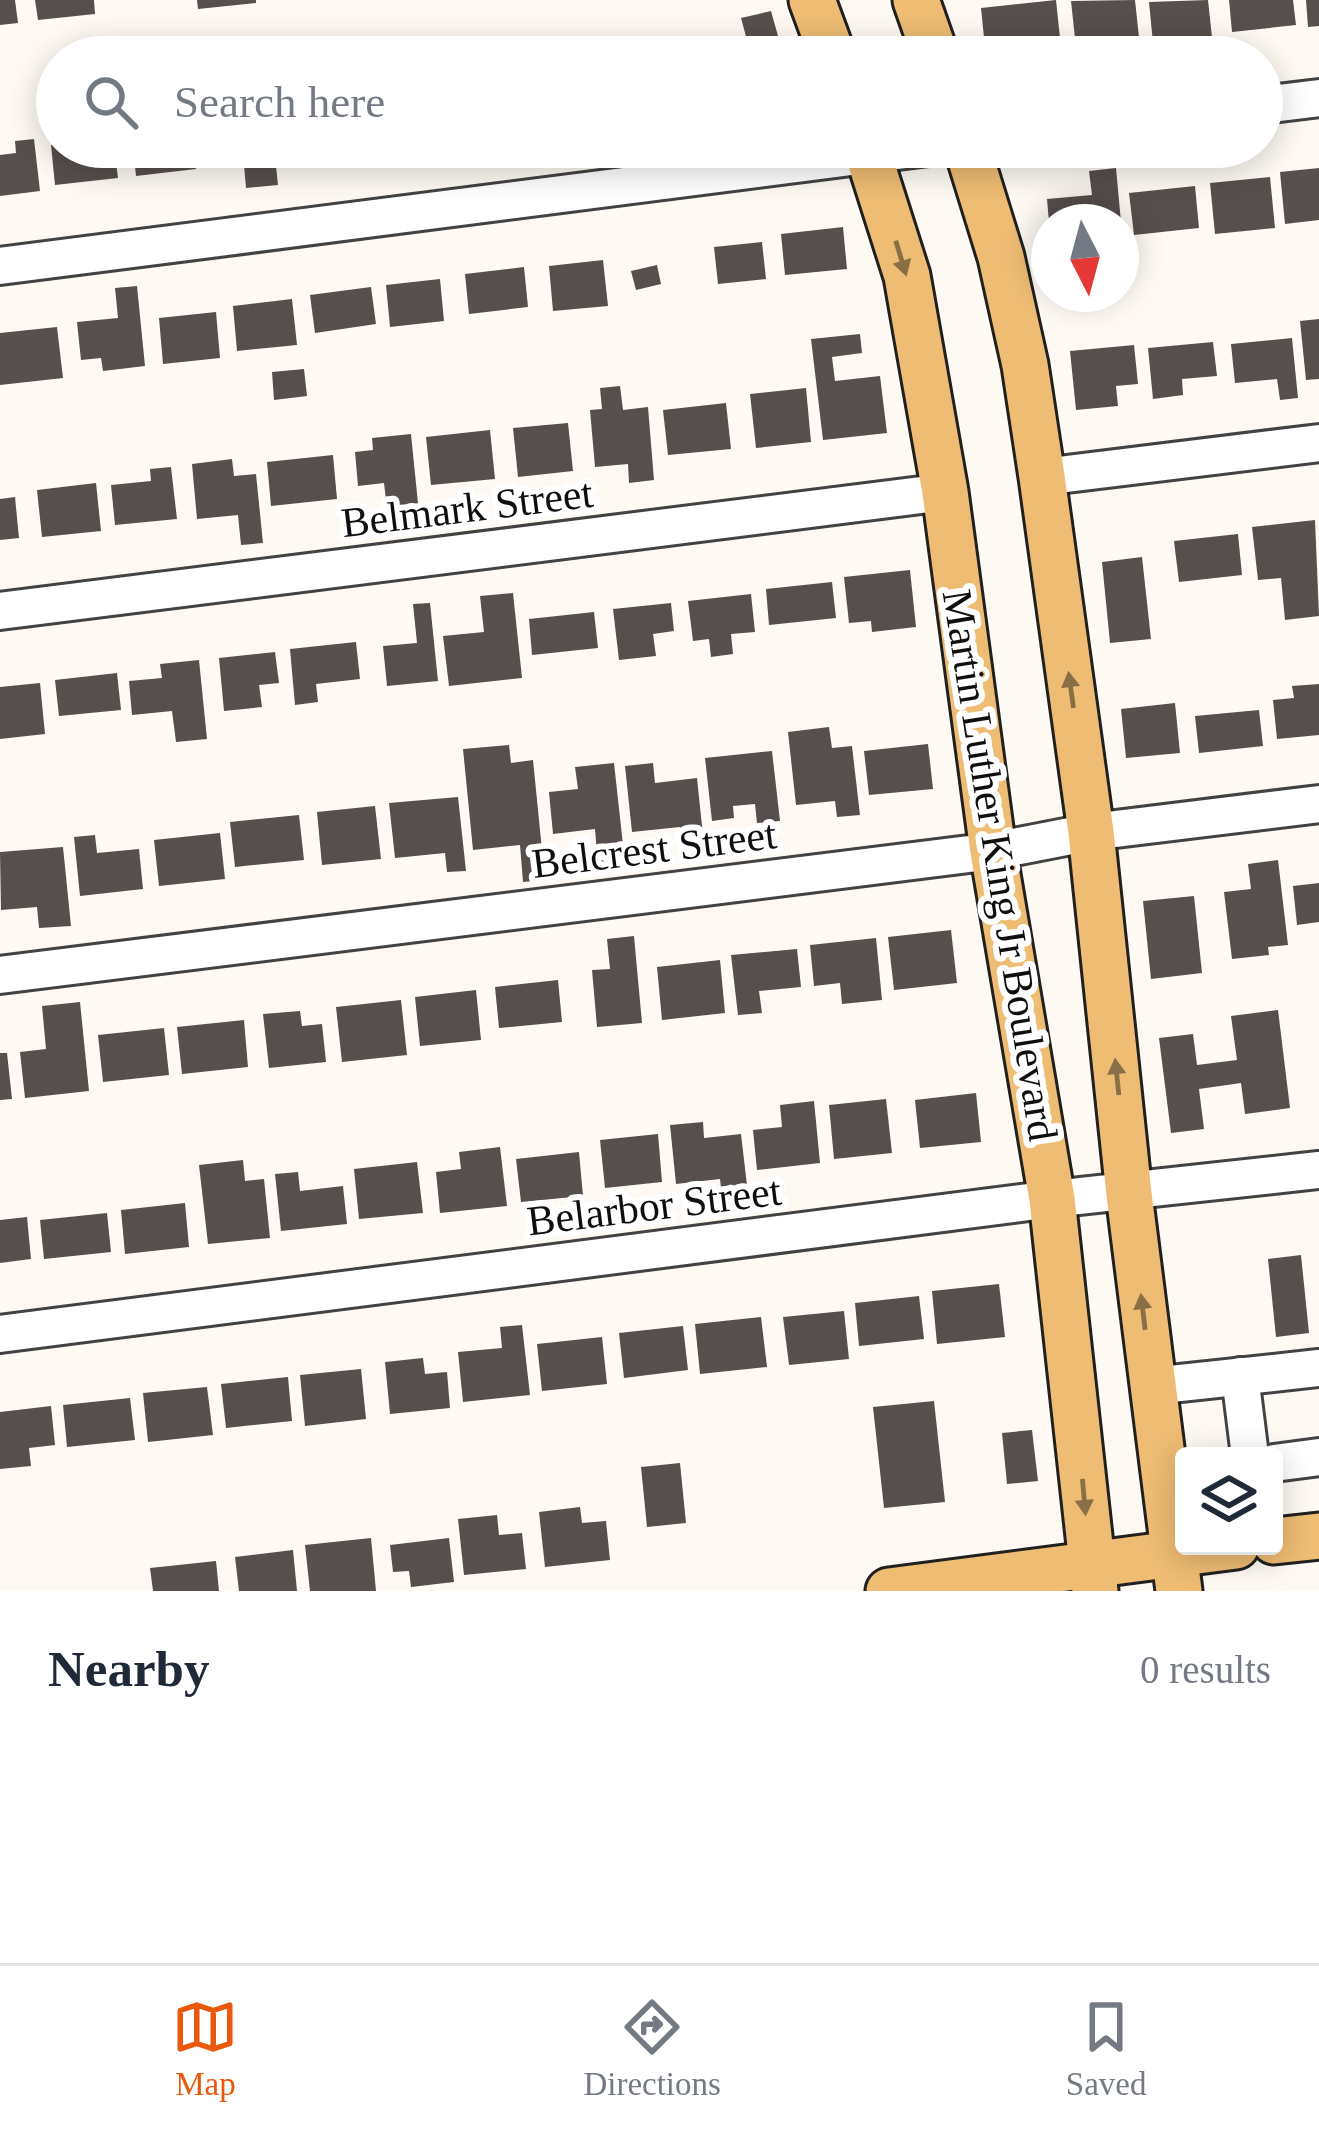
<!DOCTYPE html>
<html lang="en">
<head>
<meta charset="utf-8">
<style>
	:root { --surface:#fff; --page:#f6f6f7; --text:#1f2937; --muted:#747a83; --line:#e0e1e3; --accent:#ea580c }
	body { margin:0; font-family:Georgia,serif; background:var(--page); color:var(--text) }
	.controls { position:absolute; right:36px; bottom:36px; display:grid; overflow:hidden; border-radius:12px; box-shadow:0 6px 30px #0003 }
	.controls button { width:108px; height:108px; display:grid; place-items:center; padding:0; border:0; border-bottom:3px solid var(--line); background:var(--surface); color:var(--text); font:60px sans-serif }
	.compass { position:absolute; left:1031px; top:204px; width:108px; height:108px; border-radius:50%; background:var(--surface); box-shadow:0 6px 30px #0003; rotate:174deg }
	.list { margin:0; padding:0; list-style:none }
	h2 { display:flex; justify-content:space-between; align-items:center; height:156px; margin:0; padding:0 48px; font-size:51px }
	h2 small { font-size:39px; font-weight:400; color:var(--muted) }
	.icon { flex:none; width:66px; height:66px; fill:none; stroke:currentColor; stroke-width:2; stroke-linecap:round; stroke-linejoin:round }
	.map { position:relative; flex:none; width:1319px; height:1591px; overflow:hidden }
	.search { position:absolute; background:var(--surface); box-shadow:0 6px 30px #0003; left:36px; right:36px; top:36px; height:132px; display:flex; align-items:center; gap:30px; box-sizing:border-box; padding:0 42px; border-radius:66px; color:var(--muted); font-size:45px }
	.sheet { height:372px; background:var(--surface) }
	nav { display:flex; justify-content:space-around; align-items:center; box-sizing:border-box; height:168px; border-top:3px solid var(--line); background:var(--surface); font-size:33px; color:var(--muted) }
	nav a { display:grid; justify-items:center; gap:6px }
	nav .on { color:var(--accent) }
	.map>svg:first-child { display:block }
</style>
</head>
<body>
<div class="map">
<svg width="1319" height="1591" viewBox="0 0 1319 1591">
	<rect width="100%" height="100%" fill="#fefaf3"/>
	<g fill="#574f4d">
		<path d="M 0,0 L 15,0 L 18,23 L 0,25 Z"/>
		<path d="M 35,0 L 94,0 L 95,14 L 38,20 Z"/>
		<path d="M 197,0 L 256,0 L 256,3 L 198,9 Z"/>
		<path d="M 1056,0 L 1062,57 L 986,57 L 981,8 Z"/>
		<path d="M 1135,0 L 1141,56 L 1077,57 L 1071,1 Z"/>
		<path d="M 1208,0 L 1212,37 L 1153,43 L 1149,2 Z"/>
		<path d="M 1229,0 L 1293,0 L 1296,25 L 1232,32 Z"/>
		<path d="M 1306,0 L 1319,0 L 1319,26 L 1308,27 Z"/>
		<path d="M 771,11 L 778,36 L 748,44 L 741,18 Z"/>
		<path d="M 34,139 L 40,191 L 0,196 L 0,155 L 16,153 L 15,141 Z"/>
		<path d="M 57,144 L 114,147 L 118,178 L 55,185 L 51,145 Z"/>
		<path d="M 133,147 L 194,147 L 196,169 L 136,176 Z"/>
		<path d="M 215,147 L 274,147 L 278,185 L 246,188 L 244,165 L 217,168 Z"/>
		<path d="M 289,147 L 347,147 L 347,150 L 289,156 Z"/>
		<path d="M 1116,168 L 1121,222 L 1049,222 L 1047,199 L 1092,195 L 1089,171 Z"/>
		<path d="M 1319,168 L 1319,220 L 1285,224 L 1280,172 Z"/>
		<path d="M 1270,177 L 1275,228 L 1215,234 L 1210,183 Z"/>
		<path d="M 1195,186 L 1199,228 L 1134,235 L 1129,193 Z"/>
		<path d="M 843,227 L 847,269 L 785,275 L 781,234 Z"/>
		<path d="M 762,242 L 766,279 L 718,284 L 714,247 Z"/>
		<path d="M 603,260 L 608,306 L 553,311 L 549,266 Z"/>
		<path d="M 657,265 L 661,284 L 636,290 L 631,271 Z"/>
		<path d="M 524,267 L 528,307 L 469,314 L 465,274 Z"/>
		<path d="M 440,279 L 444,321 L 390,327 L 386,285 Z"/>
		<path d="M 137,286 L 145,366 L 103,371 L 101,358 L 81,360 L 77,322 L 118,318 L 115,288 Z"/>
		<path d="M 371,287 L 376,324 L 315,333 L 310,295 Z"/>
		<path d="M 292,299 L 297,345 L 237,351 L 233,306 Z"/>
		<path d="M 216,312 L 220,358 L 163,364 L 159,318 Z"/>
		<path d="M 1319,319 L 1319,379 L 1306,380 L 1300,321 Z"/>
		<path d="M 57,327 L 63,378 L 0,385 L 0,333 Z"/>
		<path d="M 860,334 L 862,353 L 832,357 L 835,381 L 880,376 L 887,433 L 823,440 L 811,339 Z"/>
		<path d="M 1292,338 L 1298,398 L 1280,400 L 1277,379 L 1235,383 L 1231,344 Z"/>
		<path d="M 1213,342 L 1217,376 L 1182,379 L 1183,395 L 1153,399 L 1148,348 Z"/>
		<path d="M 1134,345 L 1138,384 L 1116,386 L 1118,406 L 1076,410 L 1070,351 Z"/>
		<path d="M 304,369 L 307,396 L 274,400 L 272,372 Z"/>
		<path d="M 620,386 L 623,410 L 648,407 L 654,480 L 629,483 L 628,464 L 595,467 L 590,410 L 602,409 L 600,388 Z"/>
		<path d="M 806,388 L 811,442 L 756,448 L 750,394 Z"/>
		<path d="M 726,403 L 731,449 L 668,455 L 663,410 Z"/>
		<path d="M 568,423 L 573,471 L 518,477 L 513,428 Z"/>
		<path d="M 490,430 L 495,479 L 431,485 L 426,437 Z"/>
		<path d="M 411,434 L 420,523 L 389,526 L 384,483 L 358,486 L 355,452 L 373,450 L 372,438 Z"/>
		<path d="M 333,455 L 337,499 L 271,506 L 267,462 Z"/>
		<path d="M 232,459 L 234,476 L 256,474 L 263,543 L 241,545 L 238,515 L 197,519 L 192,464 Z"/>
		<path d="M 171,467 L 177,519 L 115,525 L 111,485 L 151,481 L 150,469 Z"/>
		<path d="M 96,483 L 101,531 L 42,537 L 37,490 Z"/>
		<path d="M 15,497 L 19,538 L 0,540 L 0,499 Z"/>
		<path d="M 1315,520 L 1319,616 L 1285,620 L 1281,578 L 1258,580 L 1252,527 Z"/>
		<path d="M 1238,534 L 1242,575 L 1179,582 L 1174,541 Z"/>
		<path d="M 1142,557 L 1151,639 L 1110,643 L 1102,562 Z"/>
		<path d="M 910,570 L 916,627 L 872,632 L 871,621 L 849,623 L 844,577 Z"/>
		<path d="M 832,582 L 836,618 L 769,625 L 766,589 Z"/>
		<path d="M 513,593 L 522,678 L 449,686 L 443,636 L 484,632 L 480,596 Z"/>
		<path d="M 751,594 L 755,632 L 731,634 L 733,654 L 711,657 L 709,639 L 693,641 L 688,601 Z"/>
		<path d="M 430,603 L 438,681 L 387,686 L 383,646 L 417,643 L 413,604 Z"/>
		<path d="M 671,603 L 674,631 L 653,634 L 656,656 L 619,660 L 613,609 Z"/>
		<path d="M 594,612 L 598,648 L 532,655 L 529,619 Z"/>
		<path d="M 356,642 L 360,679 L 316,684 L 318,702 L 295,705 L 290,649 Z"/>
		<path d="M 275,652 L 279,683 L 259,685 L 262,707 L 224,711 L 219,658 Z"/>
		<path d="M 199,660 L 207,739 L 176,742 L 172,711 L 132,715 L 129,681 L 162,678 L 160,664 Z"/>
		<path d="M 117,673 L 121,710 L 59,716 L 55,680 Z"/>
		<path d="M 40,683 L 45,734 L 0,739 L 0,687 Z"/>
		<path d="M 1319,684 L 1319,735 L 1277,739 L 1273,700 L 1294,698 L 1292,686 Z"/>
		<path d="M 1175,703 L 1180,753 L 1126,758 L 1121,709 Z"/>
		<path d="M 1259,710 L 1263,746 L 1199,753 L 1195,716 Z"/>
		<path d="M 829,727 L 832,748 L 852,746 L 860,815 L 837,817 L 835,801 L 796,805 L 788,732 Z"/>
		<path d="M 928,744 L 933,789 L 869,795 L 864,751 Z"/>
		<path d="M 509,745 L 511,763 L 533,760 L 545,880 L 523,882 L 520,845 L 473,850 L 463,749 Z"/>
		<path d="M 772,751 L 780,821 L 757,823 L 755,804 L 733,806 L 734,818 L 712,821 L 705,758 Z"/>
		<path d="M 614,763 L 625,863 L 598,865 L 595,829 L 553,834 L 549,792 L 578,789 L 575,767 Z"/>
		<path d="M 653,763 L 655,783 L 697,778 L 704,845 L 682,848 L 680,827 L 632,832 L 625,766 Z"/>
		<path d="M 458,797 L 466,871 L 447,872 L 445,853 L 395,858 L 389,803 Z"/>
		<path d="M 375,806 L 381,859 L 322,865 L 317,812 Z"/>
		<path d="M 299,815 L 304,860 L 235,867 L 230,822 Z"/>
		<path d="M 220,833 L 225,879 L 159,886 L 154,840 Z"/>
		<path d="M 95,835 L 97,853 L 139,849 L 143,889 L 80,896 L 74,837 Z"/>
		<path d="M 63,847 L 71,926 L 39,928 L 37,907 L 1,910 L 0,852 Z"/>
		<path d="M 1278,860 L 1288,945 L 1268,947 L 1269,955 L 1232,959 L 1224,892 L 1251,889 L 1248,864 Z"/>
		<path d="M 1319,883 L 1319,922 L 1297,925 L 1293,886 Z"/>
		<path d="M 1194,896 L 1202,973 L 1151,979 L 1143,901 Z"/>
		<path d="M 951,930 L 957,983 L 894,990 L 888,937 Z"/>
		<path d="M 634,936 L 642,1023 L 597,1027 L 592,970 L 610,969 L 607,939 Z"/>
		<path d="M 876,938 L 882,1000 L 842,1004 L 840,983 L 814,986 L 810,945 Z"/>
		<path d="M 797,949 L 801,987 L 759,991 L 762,1013 L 738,1015 L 731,955 Z"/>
		<path d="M 720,960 L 725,1013 L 662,1020 L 657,967 Z"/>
		<path d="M 558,980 L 562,1022 L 499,1028 L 495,987 Z"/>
		<path d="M 476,990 L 481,1040 L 420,1046 L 415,997 Z"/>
		<path d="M 401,1000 L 407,1055 L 342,1062 L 336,1007 Z"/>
		<path d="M 80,1002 L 89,1091 L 25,1098 L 20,1052 L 46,1049 L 42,1006 Z"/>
		<path d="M 1278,1010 L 1290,1108 L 1245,1114 L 1241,1083 L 1199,1089 L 1204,1129 L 1171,1133 L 1159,1038 L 1193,1034 L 1197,1065 L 1237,1060 L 1231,1016 Z"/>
		<path d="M 300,1011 L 302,1026 L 322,1024 L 326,1062 L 269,1068 L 263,1014 Z"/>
		<path d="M 244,1020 L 248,1067 L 182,1074 L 177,1027 Z"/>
		<path d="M 164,1028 L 169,1075 L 103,1082 L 98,1035 Z"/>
		<path d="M 0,1053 L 7,1053 L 12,1099 L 0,1100 Z"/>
		<path d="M 976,1093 L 981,1142 L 920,1148 L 915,1100 Z"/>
		<path d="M 886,1099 L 892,1153 L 834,1159 L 829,1105 Z"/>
		<path d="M 814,1101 L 820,1163 L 757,1170 L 753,1130 L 782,1127 L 780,1105 Z"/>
		<path d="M 703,1122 L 704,1138 L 741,1134 L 748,1194 L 722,1197 L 720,1179 L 676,1184 L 670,1125 Z"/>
		<path d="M 658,1134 L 662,1182 L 605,1188 L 600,1140 Z"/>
		<path d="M 500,1147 L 507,1206 L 440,1213 L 436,1172 L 461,1169 L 459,1152 Z"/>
		<path d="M 579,1152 L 583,1196 L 521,1202 L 516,1159 Z"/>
		<path d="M 243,1160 L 245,1181 L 264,1179 L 270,1238 L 208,1244 L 199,1165 Z"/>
		<path d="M 417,1162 L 423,1213 L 359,1219 L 354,1169 Z"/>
		<path d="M 298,1172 L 300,1191 L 343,1186 L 347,1224 L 281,1231 L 275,1174 Z"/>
		<path d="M 185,1203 L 189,1247 L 125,1254 L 121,1210 Z"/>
		<path d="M 107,1213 L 111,1252 L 44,1259 L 40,1220 Z"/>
		<path d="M 27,1217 L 31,1259 L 0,1263 L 0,1220 Z"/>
		<path d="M 1301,1255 L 1309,1333 L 1276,1337 L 1268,1259 Z"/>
		<path d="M 999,1284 L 1005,1337 L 937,1344 L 932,1291 Z"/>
		<path d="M 919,1296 L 924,1339 L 859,1346 L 855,1303 Z"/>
		<path d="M 844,1311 L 849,1359 L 789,1365 L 783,1317 Z"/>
		<path d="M 761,1317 L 767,1367 L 700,1374 L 695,1324 Z"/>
		<path d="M 522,1325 L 530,1395 L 463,1402 L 458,1352 L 502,1348 L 500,1327 Z"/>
		<path d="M 683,1326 L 688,1370 L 624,1378 L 619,1333 Z"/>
		<path d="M 602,1337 L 607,1384 L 542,1391 L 537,1344 Z"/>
		<path d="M 423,1358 L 425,1374 L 447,1372 L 450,1408 L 390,1414 L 385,1362 Z"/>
		<path d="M 361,1369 L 366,1419 L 305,1426 L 300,1375 Z"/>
		<path d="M 288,1377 L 292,1421 L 226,1428 L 221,1384 Z"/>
		<path d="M 207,1387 L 213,1435 L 148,1442 L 143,1393 Z"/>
		<path d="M 130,1398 L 135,1440 L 67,1447 L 63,1405 Z"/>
		<path d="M 934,1401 L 945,1502 L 884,1508 L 873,1407 Z"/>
		<path d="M 51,1406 L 55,1445 L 29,1448 L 31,1466 L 0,1469 L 0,1412 Z"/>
		<path d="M 1032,1430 L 1038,1481 L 1007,1484 L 1002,1433 Z"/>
		<path d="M 680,1463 L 686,1523 L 647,1527 L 641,1467 Z"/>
		<path d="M 580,1507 L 582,1523 L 606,1521 L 610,1560 L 545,1567 L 539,1512 Z"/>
		<path d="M 497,1515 L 499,1535 L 522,1533 L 526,1569 L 464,1575 L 458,1519 Z"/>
		<path d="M 371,1538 L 376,1591 L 310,1591 L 305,1545 Z"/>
		<path d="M 449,1538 L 454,1582 L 411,1587 L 409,1571 L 393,1572 L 390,1545 Z"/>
		<path d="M 293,1550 L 297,1591 L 239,1591 L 235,1557 Z"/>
		<path d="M 216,1561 L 219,1591 L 153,1591 L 150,1568 Z"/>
	</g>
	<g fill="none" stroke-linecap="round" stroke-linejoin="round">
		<g stroke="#424242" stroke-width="42">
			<g id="minor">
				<path d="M 1262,105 L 1319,98"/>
				<path d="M 0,266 L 929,147"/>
				<path d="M 1042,477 L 1319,443"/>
				<path d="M 0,611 L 945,492"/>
				<path d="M 0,975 L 993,851 L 1091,832 L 1319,804"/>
				<path d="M 0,1334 L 1052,1199 L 1319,1170"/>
				<path d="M 1240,1376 L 1250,1456"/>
				<path d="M 1152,1386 L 1319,1368"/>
				<path d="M 1274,1463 L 1319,1457"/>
			</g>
		</g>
		<g stroke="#202020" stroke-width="51">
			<g id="major">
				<path d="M 812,0 L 833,57"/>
				<path d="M 916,0 L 936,57"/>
				<path d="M 866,147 L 907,276 L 945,492 L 993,851 L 1052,1199 L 1095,1591"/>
				<path d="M 967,147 L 1001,257 L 1025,365 L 1042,477 L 1091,832 L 1129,1194 L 1179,1591"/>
				<path d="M 1274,1541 L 1319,1536"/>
				<path d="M 889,1591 L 1236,1546"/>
			</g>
		</g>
		<use href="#minor" stroke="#fff" stroke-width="36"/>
		<use href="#major" stroke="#eebc73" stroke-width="45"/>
	</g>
	<defs><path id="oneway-solid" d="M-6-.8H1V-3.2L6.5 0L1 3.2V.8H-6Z" transform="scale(3)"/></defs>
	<g fill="#8a6e46">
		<use href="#oneway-solid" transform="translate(901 258) rotate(73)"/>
		<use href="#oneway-solid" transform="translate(1071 690) rotate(-98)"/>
		<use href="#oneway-solid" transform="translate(1117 1077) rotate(-96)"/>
		<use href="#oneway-solid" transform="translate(1143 1312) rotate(-97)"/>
		<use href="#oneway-solid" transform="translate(1084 1497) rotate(85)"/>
	</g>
	<g text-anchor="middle" stroke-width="12" stroke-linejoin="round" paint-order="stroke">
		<g font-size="42" fill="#0f0f0f" stroke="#fff">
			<text transform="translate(467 507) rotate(-7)" y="15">Belmark Street</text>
			<text transform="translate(654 848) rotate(-7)" y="15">Belcrest Street</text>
			<text transform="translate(1001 865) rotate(81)" y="15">Martin Luther King Jr Boulevard</text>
			<text transform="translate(654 1205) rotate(-7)" y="15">Belarbor Street</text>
		</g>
	</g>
</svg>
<div class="controls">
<button><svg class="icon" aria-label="layers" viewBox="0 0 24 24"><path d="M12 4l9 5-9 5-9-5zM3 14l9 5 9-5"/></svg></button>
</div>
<svg class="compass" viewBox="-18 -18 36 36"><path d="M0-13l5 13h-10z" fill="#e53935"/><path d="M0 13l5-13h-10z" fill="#747a83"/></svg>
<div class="search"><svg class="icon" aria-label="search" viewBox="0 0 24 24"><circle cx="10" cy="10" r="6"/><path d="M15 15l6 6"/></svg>Search here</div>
</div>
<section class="sheet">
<h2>Nearby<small>0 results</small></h2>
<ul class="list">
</ul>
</section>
<nav>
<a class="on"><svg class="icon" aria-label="map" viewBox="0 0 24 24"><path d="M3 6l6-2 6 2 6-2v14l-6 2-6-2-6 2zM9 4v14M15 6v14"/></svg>Map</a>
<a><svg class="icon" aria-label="directions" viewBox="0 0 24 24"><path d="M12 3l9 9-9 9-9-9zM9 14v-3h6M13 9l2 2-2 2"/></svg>Directions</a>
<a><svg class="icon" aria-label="saved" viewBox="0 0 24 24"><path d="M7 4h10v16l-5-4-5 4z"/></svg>Saved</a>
</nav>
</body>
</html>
